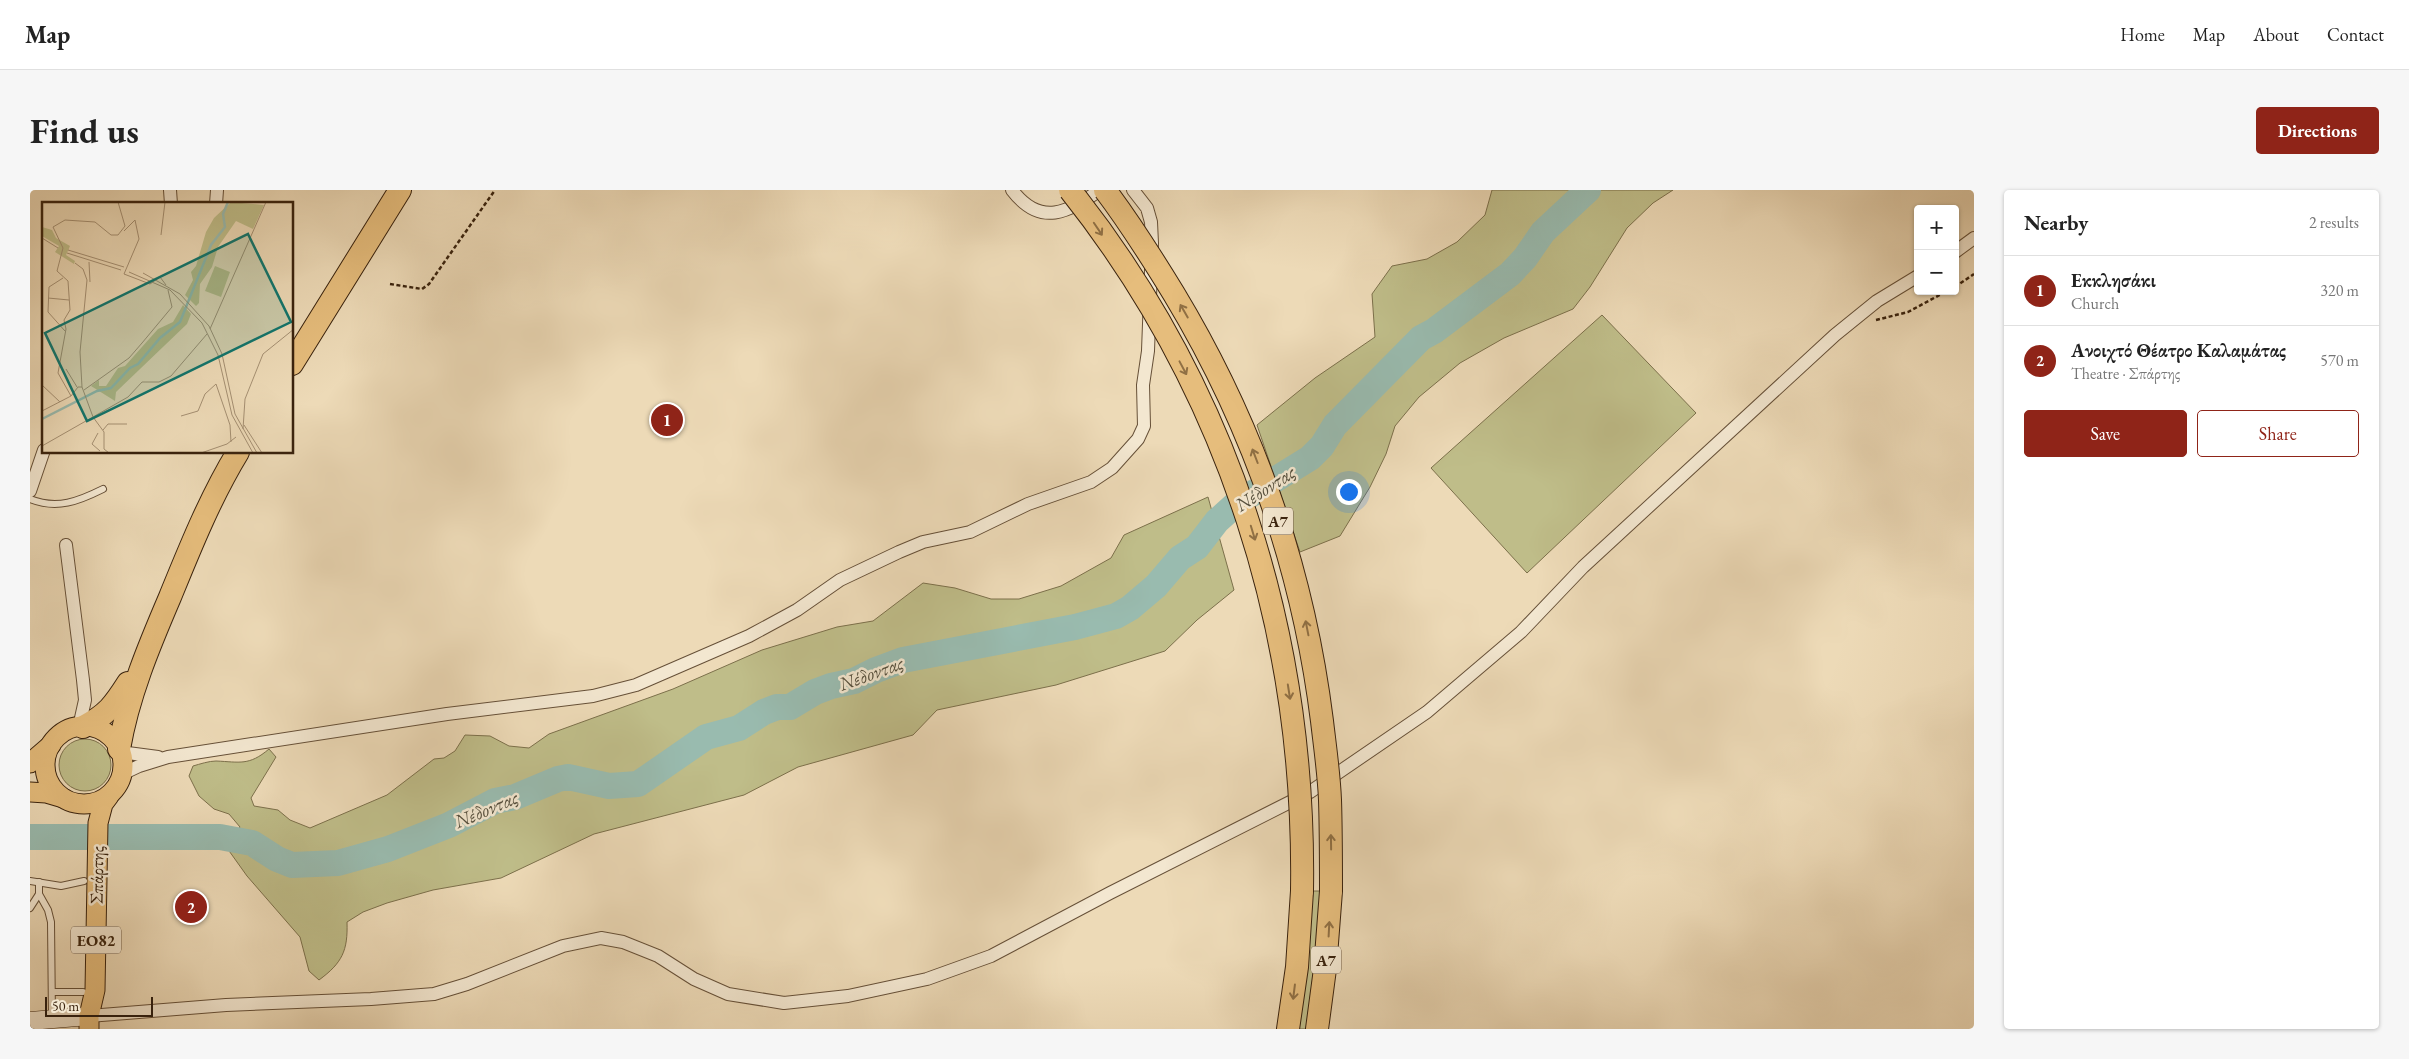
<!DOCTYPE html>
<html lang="en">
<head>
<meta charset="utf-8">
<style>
	:root { --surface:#fff; --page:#f6f6f6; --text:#222; --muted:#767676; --line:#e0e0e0; --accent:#8f2418 }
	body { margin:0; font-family:"EB Garamond",serif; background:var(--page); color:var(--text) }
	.controls { position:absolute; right:15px; top:15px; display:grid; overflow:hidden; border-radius:5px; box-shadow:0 1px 4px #0004 }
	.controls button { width:45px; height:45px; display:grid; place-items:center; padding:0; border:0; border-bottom:1px solid var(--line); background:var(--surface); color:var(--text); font:25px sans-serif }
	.scale { position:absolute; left:15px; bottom:12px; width:108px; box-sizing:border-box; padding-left:5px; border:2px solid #39220d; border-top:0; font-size:14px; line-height:18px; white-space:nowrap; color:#39220d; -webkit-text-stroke:4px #f3e7d0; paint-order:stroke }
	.you { position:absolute; left:1318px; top:301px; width:18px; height:18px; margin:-12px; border:4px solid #fff; border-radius:50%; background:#1a73e8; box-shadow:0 0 0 8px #1a73e833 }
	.badge { display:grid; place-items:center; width:32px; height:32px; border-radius:50%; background:var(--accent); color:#fff; font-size:16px; font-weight:700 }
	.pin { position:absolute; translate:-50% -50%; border:2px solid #fff; box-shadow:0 1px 5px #0006 }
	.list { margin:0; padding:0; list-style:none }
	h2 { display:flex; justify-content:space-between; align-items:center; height:65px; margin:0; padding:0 20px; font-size:21px }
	h2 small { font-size:16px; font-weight:400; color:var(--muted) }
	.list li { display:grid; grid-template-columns:32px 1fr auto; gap:15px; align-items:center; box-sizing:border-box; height:70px; padding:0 20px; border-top:1px solid var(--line) }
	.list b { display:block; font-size:19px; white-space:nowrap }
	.list p { margin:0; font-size:16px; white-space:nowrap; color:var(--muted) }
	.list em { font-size:16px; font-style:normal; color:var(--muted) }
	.actions { display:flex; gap:10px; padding:15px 20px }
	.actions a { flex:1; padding:11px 0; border:1px solid var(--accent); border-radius:5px; text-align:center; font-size:18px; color:var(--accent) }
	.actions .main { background:var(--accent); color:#fff }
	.map { position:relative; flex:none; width:1944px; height:839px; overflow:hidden; border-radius:5px }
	header { display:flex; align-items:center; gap:30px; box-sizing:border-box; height:70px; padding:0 25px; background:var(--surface); border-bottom:1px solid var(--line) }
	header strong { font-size:24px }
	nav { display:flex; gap:28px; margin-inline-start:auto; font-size:18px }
	.intro { display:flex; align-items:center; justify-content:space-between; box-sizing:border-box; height:120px; padding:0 30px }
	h1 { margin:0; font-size:35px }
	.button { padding:12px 22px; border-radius:5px; background:var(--accent); color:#fff; font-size:18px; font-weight:700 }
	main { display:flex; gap:30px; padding:0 30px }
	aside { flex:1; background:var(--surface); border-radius:5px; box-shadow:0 1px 4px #0004 }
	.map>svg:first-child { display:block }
</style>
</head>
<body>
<header>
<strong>Map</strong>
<nav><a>Home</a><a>Map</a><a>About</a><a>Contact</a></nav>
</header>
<div class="intro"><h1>Find us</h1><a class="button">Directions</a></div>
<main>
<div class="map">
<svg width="1944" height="839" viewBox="0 0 1944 839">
	<rect width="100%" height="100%" fill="#eddab7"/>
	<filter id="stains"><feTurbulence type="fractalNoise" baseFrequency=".004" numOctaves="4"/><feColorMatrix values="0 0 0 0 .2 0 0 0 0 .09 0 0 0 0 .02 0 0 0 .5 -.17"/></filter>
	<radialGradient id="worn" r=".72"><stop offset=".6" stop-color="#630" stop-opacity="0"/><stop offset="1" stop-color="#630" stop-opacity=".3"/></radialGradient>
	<g fill="#bfbd89" stroke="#7c704b">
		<path d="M 1462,0 L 1643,0 L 1623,13 L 1597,38 L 1560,97 L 1543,119 L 1474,148 L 1430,173 L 1389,207 L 1365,236 L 1356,264 L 1340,297 L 1310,346 L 1270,362 L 1227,235 L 1285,188 L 1345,147 L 1342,104 L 1362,76 L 1397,69 L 1427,52 L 1455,25 Z"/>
		<path d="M 1572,125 L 1666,223 L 1497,383 L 1401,278 Z"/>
		<path d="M 1178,307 L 1204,400 L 1167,430 L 1135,461 L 1026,495 L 907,520 L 883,545 L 768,577 L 714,605 L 564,644 L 471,688 L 403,700 L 357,713 L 333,722 L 317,732 C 318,761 312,773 289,790 L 279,781 L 270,747 L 217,686 L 197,658 L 210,637 L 199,624 L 184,619 L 169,606 L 159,586 L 163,576 C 170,574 179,571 186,571 C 210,572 219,576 239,559 L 246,567 L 221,608 L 224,616 L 248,620 L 260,630 L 280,638 L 357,605 L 404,569 L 414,568 L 425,561 L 435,545 L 460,546 L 479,556 L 499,558 L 519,544 L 643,499 L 732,460 L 807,437 L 843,431 L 893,393 L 925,398 L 961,409 L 989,409 L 1031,396 L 1081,368 L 1094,345 Z"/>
		<circle cx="55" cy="575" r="26"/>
		<path d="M 1283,701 L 1290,701 L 1289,741 L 1276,839 L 1269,839 L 1277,780 Z"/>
	</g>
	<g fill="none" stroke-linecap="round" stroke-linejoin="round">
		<path stroke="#99bbaf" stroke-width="26" d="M 0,647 L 190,647 L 222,653 L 247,669 L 262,675 L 308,673 L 358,659 L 419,635 L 465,611 L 485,607 L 528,589 L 538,587 L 579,596 L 608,594 L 676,547 L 709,538 L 734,522 L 747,517 L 760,517 L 785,502 L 801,496 L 824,491 L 846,480 L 873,470 L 1045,437 L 1086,426 L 1100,418 L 1126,396 L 1150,368 L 1167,357 L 1187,331 L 1207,313 L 1280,268 L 1292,256 L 1305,235 L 1391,148 L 1404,141 L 1480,84 L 1495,68 L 1513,42 L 1558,0"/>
		<g stroke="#665038" stroke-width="8">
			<g id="lane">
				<path d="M 0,309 C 27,320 49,311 73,299"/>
				<path d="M 0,691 L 31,696 L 54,691"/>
				<path d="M 9,704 L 18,720 L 21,732 L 22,828"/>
				<path d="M 0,718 L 9,704 L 9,692"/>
				<path d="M 22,802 L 53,802"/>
			</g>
		</g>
		<g stroke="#665038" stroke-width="14">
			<g id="street">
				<path d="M 140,0 L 141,14"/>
				<path d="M 982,0 C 1011,38 1038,22 1070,0"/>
				<path d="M 186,14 L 187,0"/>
				<path d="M 1925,62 L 1944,48"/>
				<path d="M 0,301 L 14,260"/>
				<path d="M 36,355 L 53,490 L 55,510 L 49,537"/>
				<path d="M 90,562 L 128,567"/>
				<path d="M 92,584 L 109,576 L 138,567 L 417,524 L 563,506 L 606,495 L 719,446 L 767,420 L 810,390 L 869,362 L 893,352 L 940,342 L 998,314 L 1061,292 L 1082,278 L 1108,249 L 1114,236 L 1113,195 L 1118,161 L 1122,53 L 1121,32 L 1117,18 L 1103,0"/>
				<path d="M 59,826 L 196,815 L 341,809 L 404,804 L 437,794 L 533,756 L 571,748 L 593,752 L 628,766 L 664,789 L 698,804 L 754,813 L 818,806 L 897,789 L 961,766 L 1080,703 L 1280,602 L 1397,522 L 1491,442 L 1553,377 L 1805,145 L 1847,111 L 1888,86"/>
			</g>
		</g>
		<g stroke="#39220d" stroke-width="19">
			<path id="secondary" d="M 0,831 L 59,826"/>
		</g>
		<g stroke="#39220d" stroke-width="21">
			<g id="primary">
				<circle cx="54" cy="575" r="39"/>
				<path d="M 0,573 L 21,555"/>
				<path d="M 0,602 L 16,603 L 33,608"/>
				<path d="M 59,839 L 59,826 L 65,800 L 68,633 L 73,614 L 79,606"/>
			</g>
		</g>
		<g stroke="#39220d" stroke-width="24">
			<g id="highway">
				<path d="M 262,174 L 370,0"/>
				<path d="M 53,537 C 77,525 84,515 98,493"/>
				<path d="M 89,559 C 98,506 119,456 140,407 C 160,358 180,308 208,262"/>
				<path d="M 1258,839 L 1267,777 L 1272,701"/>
				<path d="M 1287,839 L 1295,779 L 1301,701"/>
			</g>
		</g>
		<g stroke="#39220d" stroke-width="2.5" stroke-dasharray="4 2.5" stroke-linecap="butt">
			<path d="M 360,94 L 392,99 L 399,94 L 465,0"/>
			<path d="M 1925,97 L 1944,84"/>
			<path d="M 1846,130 L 1878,122 L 1917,101"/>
			<path d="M 27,542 L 36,533"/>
		</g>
		<use href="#lane" stroke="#f3e7d0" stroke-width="6"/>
		<use href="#street" stroke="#f3e7d0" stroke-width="12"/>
		<use href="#secondary" stroke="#f3e7d0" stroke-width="18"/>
		<use href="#primary" stroke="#e6bd7c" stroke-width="19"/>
		<use href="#highway" stroke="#e6bd7c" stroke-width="22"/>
		<g stroke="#39220d" stroke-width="24" stroke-linecap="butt">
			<g id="highway-bridge">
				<path d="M 1040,0 C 1200,201 1276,445 1272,701"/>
				<path d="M 1075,0 C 1100,33 1122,68 1144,104 C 1223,235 1273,379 1292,531 C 1295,557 1299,584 1300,610 C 1301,640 1301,670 1301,701"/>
			</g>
		</g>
		<use href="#highway-bridge" stroke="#e6bd7c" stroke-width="22"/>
	</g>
	<defs><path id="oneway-shaft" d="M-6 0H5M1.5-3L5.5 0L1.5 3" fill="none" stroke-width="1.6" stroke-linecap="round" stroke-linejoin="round" transform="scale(1.25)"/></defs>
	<g stroke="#907044">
		<use href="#oneway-shaft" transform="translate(1068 39) rotate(56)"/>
		<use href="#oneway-shaft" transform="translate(1154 121) rotate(-120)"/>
		<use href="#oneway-shaft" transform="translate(1153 178) rotate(62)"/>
		<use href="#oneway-shaft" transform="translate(1225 266) rotate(-111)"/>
		<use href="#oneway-shaft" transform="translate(1223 343) rotate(73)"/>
		<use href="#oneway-shaft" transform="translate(1277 438) rotate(-101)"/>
		<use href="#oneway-shaft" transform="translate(1259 502) rotate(81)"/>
		<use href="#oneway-shaft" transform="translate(1301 652) rotate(-91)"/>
		<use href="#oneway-shaft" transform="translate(1299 739) rotate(-87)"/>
		<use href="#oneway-shaft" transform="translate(1264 802) rotate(97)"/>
	</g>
	<g text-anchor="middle" stroke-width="5" stroke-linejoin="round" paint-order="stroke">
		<g fill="#f3e7d0" stroke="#715d48" stroke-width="1">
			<rect x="1233" y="317.5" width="30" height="27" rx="4"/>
			<rect x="41" y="736.5" width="50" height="27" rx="4"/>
			<rect x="1281" y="756.5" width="30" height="27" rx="4"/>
		</g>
		<g font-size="16" font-weight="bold" fill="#39220d">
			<text x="1248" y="337">Α7</text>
			<text x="66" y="756">ΕΟ82</text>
			<text x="1296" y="776">Α7</text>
		</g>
		<g font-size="18" fill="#39220d" stroke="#f3e7d0">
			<text transform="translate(67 685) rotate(-89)" y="6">Σπάρτης</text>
		</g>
		<g font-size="19" font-style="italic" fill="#56503e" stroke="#f3e7d0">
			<text transform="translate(1235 298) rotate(-33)" y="7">Νέδoντας</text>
			<text transform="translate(841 483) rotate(-20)" y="7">Νέδoντας</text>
			<text transform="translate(456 619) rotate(-23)" y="7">Νέδoντας</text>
		</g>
	</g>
	<g transform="translate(12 12)">
		<rect width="251" height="251" fill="#eddab7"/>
		<path d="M 189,0 L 222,3 L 211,27 L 194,19 L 176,45 L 170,65 L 158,82 L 157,101 L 154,104 L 143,93 L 151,78 L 149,70 L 154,64 L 164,30 L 172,16 ZM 0,25 L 10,28 L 14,36 L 28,44 L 24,53 L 33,59 L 32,62 L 13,50 L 17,44 L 0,34 ZM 173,64 L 188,70 L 179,95 L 163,89 ZM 141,103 L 149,112 L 145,122 L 74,190 L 73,199 L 49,184 L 57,178 L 57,184 L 64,184 L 76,166 L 83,164 L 116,127 L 131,120 Z" fill="#bfbd89"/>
		<path fill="none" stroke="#99bbaf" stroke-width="2.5" d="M 0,217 L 55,189 L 69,186 L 88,166 L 96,162 L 118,136 L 138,120 L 169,43 L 183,25 L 181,12 L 186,0"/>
		<path fill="none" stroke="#a59073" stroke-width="1" d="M 82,29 L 93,18 L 97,37 L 82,72 L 108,82 L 118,75 L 124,83M 119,33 L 123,0M 0,36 L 16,46M 26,48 L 82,65M 25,51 L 79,68M 47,60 L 48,80M 33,61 L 41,67 L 45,78 L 38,150 L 40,185M 87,70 L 128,88 L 160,121 L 176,153 L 190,213 L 211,251M 101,71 L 138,92 L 167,124 L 180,152 L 193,212 L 215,251M 21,76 L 7,85 L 6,110 L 23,129M 6,96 L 27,98M 168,127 L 224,0M 24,167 L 35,185M 0,183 L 18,200M 42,188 L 87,156 L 100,141 L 130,105 L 126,88M 29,194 L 16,171 L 24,127 L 22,118 L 28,108 L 26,79 L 15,69 L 21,46 L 11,25 L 23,18 L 53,20 L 69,33 L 76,33 L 83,24 L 76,0M 0,209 L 29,194 L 36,185 L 40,185 L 51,215 L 62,230 L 62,247 L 67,251M 139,214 L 156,209 L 163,192 L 174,182 L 188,223 L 189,240M 202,223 L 220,251M 201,227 L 203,197 L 221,152 L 252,127M 61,228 L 66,222 L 85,222M 56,231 L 50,242 L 58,249M 0,244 L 86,195 L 100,180 L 117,180 L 129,174 L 165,132M 159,251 L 185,242 L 194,235"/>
		<path fill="#0f766e" fill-opacity="0.15" stroke="#0f766e" stroke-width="2.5" d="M 206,32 L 249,120 L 45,219 L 3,131 Z"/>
		<rect width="251" height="251" fill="none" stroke="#39220d" stroke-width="2.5"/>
	</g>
	<rect width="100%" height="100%" filter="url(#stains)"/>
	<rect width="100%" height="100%" fill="url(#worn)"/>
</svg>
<div class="controls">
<button>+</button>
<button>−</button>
</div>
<div class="scale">50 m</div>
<div class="you"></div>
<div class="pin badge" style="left:637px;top:230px">1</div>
<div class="pin badge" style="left:161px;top:717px">2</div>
</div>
<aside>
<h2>Nearby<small>2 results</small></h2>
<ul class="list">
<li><span class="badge">1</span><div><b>Εκκλησάκι</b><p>Church</p></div><em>320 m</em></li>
<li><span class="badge">2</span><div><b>Ανοιχτό Θέατρο Καλαμάτας</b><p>Theatre · Σπάρτης</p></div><em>570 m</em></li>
</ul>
<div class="actions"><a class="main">Save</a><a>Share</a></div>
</aside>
</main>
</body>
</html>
